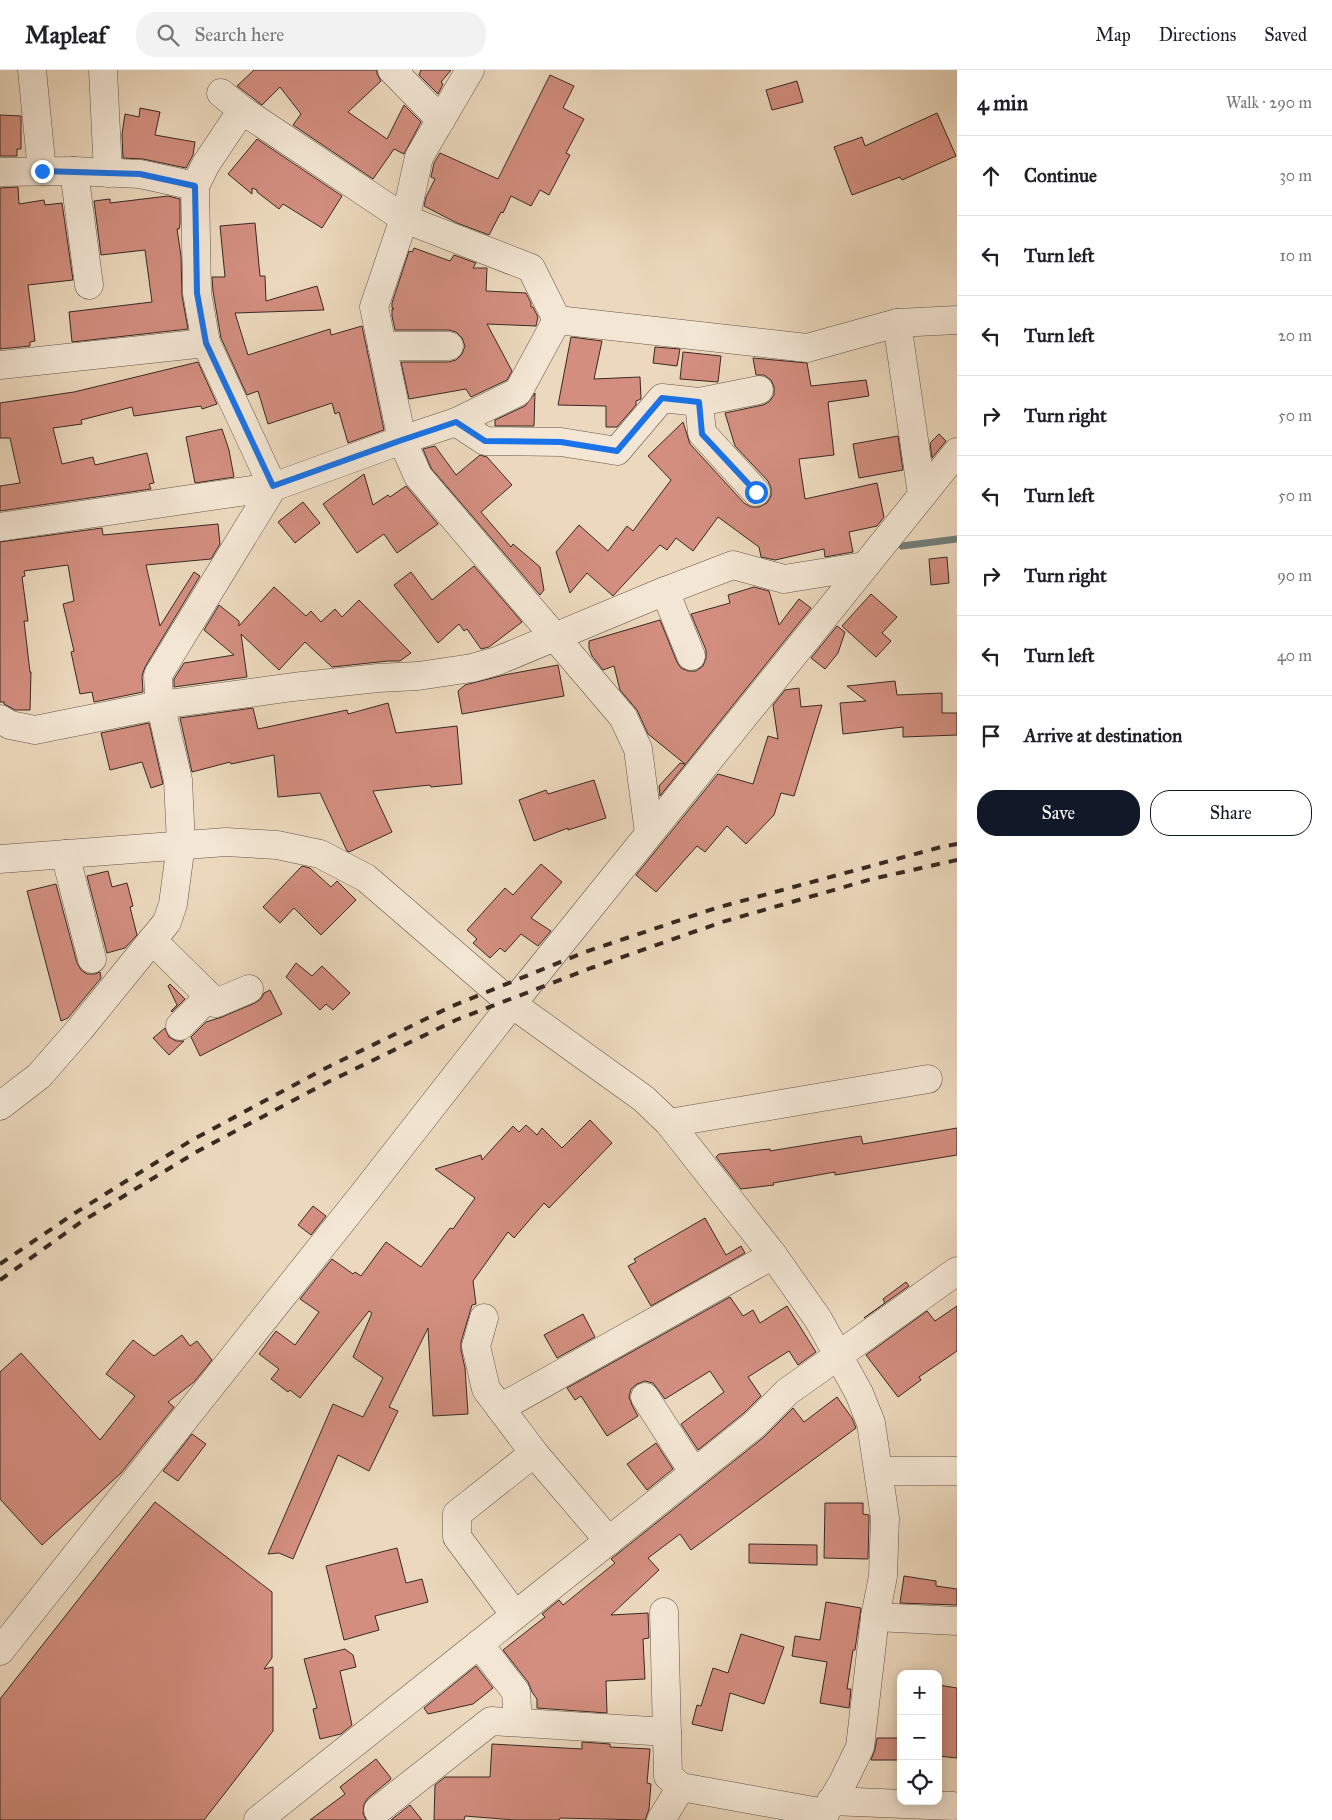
<!DOCTYPE html>
<html lang="en">
<head>
<meta charset="utf-8">
<style>
	:root { --surface:#fff; --page:#f2f2f2; --text:#202124; --muted:#757577; --line:#e0e0e0; --accent:#111827 }
	body { margin:0; font-family:"IM FELL Great Primer",serif; background:var(--page); color:var(--text) }
	.controls { position:absolute; right:15px; bottom:15px; display:grid; overflow:hidden; border-radius:10px; box-shadow:0 2px 12px #0003 }
	.controls button { width:45px; height:45px; display:grid; place-items:center; padding:0; border:0; border-bottom:1px solid var(--line); background:var(--surface); color:var(--text); font:25px sans-serif }
	.stop { position:absolute; width:15px; height:15px; margin:-11px; border:4px solid #1a73e8; border-radius:50%; background:#fff }
	.stop.end { background:#1a73e8; border-color:#fff; box-shadow:0 1px 5px #0008 }
	.list { margin:0; padding:0; list-style:none }
	h2 { display:flex; justify-content:space-between; align-items:center; height:65px; margin:0; padding:0 20px; font-size:21px }
	h2 small { font-size:16px; font-weight:400; color:var(--muted) }
	.list li { display:grid; grid-template-columns:32px 1fr auto; gap:15px; align-items:center; box-sizing:border-box; height:80px; padding:0 20px; border-top:1px solid var(--line) }
	.list b { display:block; font-size:19px; white-space:nowrap }
	.list em { font-size:16px; font-style:normal; color:var(--muted) }
	.actions { display:flex; gap:10px; padding:15px 20px }
	.actions a { flex:1; padding:11px 0; border:1px solid var(--accent); border-radius:20px; text-align:center; font-size:18px; color:var(--accent) }
	.actions .main { background:var(--accent); color:#fff }
	.icon { flex:none; width:28px; height:28px; fill:none; stroke:currentColor; stroke-width:2; stroke-linecap:round; stroke-linejoin:round }
	.map { position:relative; flex:none; width:957px; height:1750px; overflow:hidden }
	header { display:flex; align-items:center; gap:30px; box-sizing:border-box; height:70px; padding:0 25px; background:var(--surface); border-bottom:1px solid var(--line) }
	header strong { font-size:24px }
	nav { display:flex; gap:28px; margin-inline-start:auto; font-size:18px }
	.search { width:350px; height:45px; background:var(--page); display:flex; align-items:center; gap:12px; box-sizing:border-box; padding:0 18px; border-radius:20px; color:var(--muted); font-size:19px }
	main { display:flex }
	aside { flex:1; background:var(--surface) }
	.map>svg:first-child { display:block }
</style>
</head>
<body>
<header>
<strong>Mapleaf</strong>
<div class="search"><svg class="icon" aria-label="search" viewBox="0 0 24 24"><circle cx="10" cy="10" r="6"/><path d="M15 15l6 6"/></svg>Search here</div>
<nav><a>Map</a><a>Directions</a><a>Saved</a></nav>
</header>
<main>
<div class="map">
<svg width="957" height="1750" viewBox="0 0 957 1750">
	<rect width="100%" height="100%" fill="#ecd9bd"/>
	<filter id="stains"><feTurbulence type="fractalNoise" baseFrequency=".004" numOctaves="4"/><feColorMatrix values="0 0 0 0 .2 0 0 0 0 .09 0 0 0 0 .02 0 0 0 .5 -.17"/></filter>
	<radialGradient id="worn" r=".72"><stop offset=".6" stop-color="#630" stop-opacity="0"/><stop offset="1" stop-color="#630" stop-opacity=".3"/></radialGradient>
	<g fill="none" stroke-linecap="round" stroke-linejoin="round">
		<path stroke="#737f7c" stroke-width="7" d="M 902,476 L 957,469"/>
	</g>
	<g fill="#d38e7f" stroke="#392923">
		<path d="M 254,0 L 377,0 L 377,4 L 381,11 L 348,42 L 387,69 L 404,35 L 421,52 L 404,84 L 394,79 L 373,109 L 293,55 L 301,44 L 280,17 L 262,35 L 237,16 Z"/>
		<path d="M 421,0 L 451,0 L 441,12 L 443,14 L 438,24 L 419,5 Z"/>
		<path d="M 550,5 L 574,16 L 563,38 L 584,49 L 566,83 L 570,85 L 549,125 L 540,120 L 531,136 L 511,126 L 503,143 L 501,142 L 489,165 L 457,153 L 424,136 L 426,127 L 435,109 L 431,107 L 434,93 L 440,83 L 498,109 Z"/>
		<path d="M 797,11 L 803,32 L 772,40 L 766,20 Z"/>
		<path d="M 140,38 L 160,42 L 155,65 L 195,72 L 193,85 L 186,98 L 143,89 L 123,88 L 122,64 L 125,44 L 139,47 Z"/>
		<path d="M 937,43 L 956,86 L 902,110 L 900,107 L 852,125 L 834,77 L 862,67 L 865,76 Z"/>
		<path d="M 0,45 L 21,46 L 21,79 L 17,79 L 17,86 L 0,86 Z"/>
		<path d="M 257,69 L 342,126 L 322,158 L 283,134 L 279,139 L 257,122 L 257,120 L 252,118 L 252,124 L 228,104 Z"/>
		<path d="M 18,117 L 19,134 L 44,130 L 45,135 L 62,133 L 73,210 L 28,215 L 35,271 L 30,272 L 30,276 L 0,279 L 0,118 Z"/>
		<path d="M 168,126 L 180,129 L 180,154 L 179,159 L 177,159 L 181,186 L 182,226 L 188,259 L 72,272 L 69,242 L 152,232 L 145,180 L 101,185 L 94,131 L 110,129 L 110,133 Z"/>
		<path d="M 255,153 L 260,206 L 265,206 L 266,231 L 317,216 L 324,240 L 235,243 L 248,285 L 330,259 L 331,265 L 362,256 L 384,360 L 348,373 L 339,342 L 335,344 L 332,333 L 268,354 L 258,321 L 247,325 L 221,268 L 213,221 L 212,207 L 225,207 L 220,156 Z"/>
		<path d="M 414,178 L 450,191 L 454,185 L 476,193 L 473,198 L 487,198 L 486,221 L 526,223 L 531,233 L 531,237 L 533,237 L 538,247 L 536,256 L 487,254 L 512,301 L 507,310 L 471,327 L 466,319 L 409,329 L 401,292 L 449,292 L 456,290 L 462,284 L 465,276 L 462,268 L 456,262 L 449,260 L 395,260 L 392,246 L 392,239 L 394,239 L 392,238 L 392,233 L 409,181 L 412,182 Z"/>
		<path d="M 571,267 L 602,271 L 594,309 L 640,307 L 641,329 L 636,331 L 636,335 L 617,357 L 606,357 L 606,336 L 558,335 Z"/>
		<path d="M 655,277 L 680,279 L 677,296 L 653,293 Z"/>
		<path d="M 683,282 L 721,286 L 718,312 L 680,309 Z"/>
		<path d="M 753,288 L 807,293 L 811,316 L 866,310 L 869,326 L 828,332 L 834,385 L 799,389 L 805,429 L 877,413 L 884,447 L 877,456 L 849,462 L 853,482 L 825,487 L 824,479 L 775,490 L 761,487 L 759,477 L 718,447 L 693,481 L 676,468 L 667,480 L 660,475 L 613,526 L 587,503 L 570,523 L 556,482 L 579,455 L 608,481 L 627,456 L 633,461 L 671,410 L 648,386 L 683,352 L 690,374 L 744,433 L 751,437 L 759,437 L 767,433 L 771,426 L 771,418 L 768,411 L 735,376 L 725,343 L 763,335 L 769,332 L 774,325 L 774,317 L 771,310 L 764,305 L 756,305 Z"/>
		<path d="M 198,292 L 217,334 L 202,339 L 201,336 L 134,346 L 132,337 L 81,350 L 82,354 L 53,358 L 62,394 L 93,387 L 95,395 L 147,383 L 154,413 L 149,414 L 151,419 L 0,441 L 0,416 L 20,413 L 10,368 L 0,368 L 0,333 L 74,322 Z"/>
		<path d="M 535,323 L 534,356 L 495,356 L 495,350 L 525,336 Z"/>
		<path d="M 222,359 L 229,380 L 234,407 L 195,413 L 186,367 Z"/>
		<path d="M 939,364 L 946,371 L 932,388 L 930,373 Z"/>
		<path d="M 898,366 L 903,400 L 859,408 L 853,374 Z"/>
		<path d="M 435,376 L 456,405 L 480,385 L 487,387 L 512,415 L 481,442 L 511,477 L 513,474 L 540,497 L 544,520 L 540,525 L 431,398 L 423,379 Z"/>
		<path d="M 364,404 L 373,435 L 388,425 L 390,427 L 406,416 L 438,454 L 397,483 L 384,464 L 357,483 L 323,434 Z"/>
		<path d="M 303,432 L 320,453 L 295,473 L 278,452 Z"/>
		<path d="M 218,454 L 220,474 L 211,489 L 146,495 L 160,556 L 194,502 L 200,506 L 145,597 L 142,606 L 143,622 L 94,632 L 92,622 L 80,624 L 71,582 L 74,581 L 63,534 L 74,531 L 68,495 L 24,501 L 25,506 L 22,507 L 28,551 L 24,551 L 30,602 L 31,602 L 30,640 L 15,640 L 4,634 L 4,632 L 0,632 L 0,472 L 102,458 L 103,465 Z"/>
		<path d="M 947,487 L 949,513 L 931,515 L 929,489 Z"/>
		<path d="M 474,496 L 522,552 L 489,577 L 481,579 L 467,559 L 464,561 L 459,554 L 438,573 L 394,515 L 411,502 L 432,530 Z"/>
		<path d="M 274,517 L 306,546 L 311,541 L 321,552 L 335,539 L 342,547 L 359,530 L 411,583 L 400,591 L 388,591 L 332,597 L 305,572 L 279,600 L 241,564 L 247,607 L 174,617 L 174,609 L 184,593 L 234,585 L 204,560 L 219,535 L 239,551 L 239,556 Z"/>
		<path d="M 754,517 L 769,521 L 779,555 L 799,529 L 811,538 L 660,726 L 659,716 L 680,693 L 685,694 L 648,664 L 637,640 L 620,620 L 614,596 L 603,600 L 592,586 L 589,578 L 589,571 L 660,550 L 677,592 L 681,598 L 688,601 L 696,601 L 703,596 L 706,588 L 706,580 L 691,544 L 730,533 L 728,525 Z"/>
		<path d="M 871,524 L 897,547 L 882,563 L 891,571 L 876,587 L 842,556 Z"/>
		<path d="M 837,556 L 845,562 L 838,583 L 825,599 L 811,588 Z"/>
		<path d="M 558,595 L 564,626 L 462,644 L 458,621 L 465,615 L 504,605 Z"/>
		<path d="M 895,611 L 897,625 L 942,623 L 942,643 L 957,643 L 957,665 L 903,667 L 903,657 L 843,664 L 840,633 L 866,631 L 847,616 Z"/>
		<path d="M 799,618 L 801,637 L 822,635 L 794,726 L 781,723 L 774,745 L 746,774 L 727,756 L 705,782 L 697,776 L 656,822 L 636,805 L 718,704 L 753,714 L 768,666 L 778,669 L 773,635 L 785,620 Z"/>
		<path d="M 388,633 L 396,663 L 457,656 L 462,714 L 431,717 L 430,715 L 373,721 L 392,762 L 349,782 L 347,781 L 320,723 L 278,727 L 274,685 L 231,694 L 230,692 L 192,702 L 180,648 L 253,638 L 258,659 L 347,640 L 348,644 Z"/>
		<path d="M 149,653 L 163,714 L 151,718 L 142,692 L 110,700 L 101,663 Z"/>
		<path d="M 594,710 L 606,748 L 568,760 L 568,758 L 534,771 L 519,730 L 546,720 L 548,724 Z"/>
		<path d="M 541,794 L 562,812 L 531,848 L 551,861 L 538,876 L 521,864 L 505,882 L 500,878 L 490,888 L 473,873 L 477,869 L 467,860 L 505,818 L 513,825 Z"/>
		<path d="M 302,796 L 310,798 L 331,817 L 337,811 L 356,830 L 321,865 L 294,838 L 280,853 L 263,837 Z"/>
		<path d="M 108,801 L 112,817 L 127,813 L 133,836 L 130,837 L 137,865 L 125,878 L 107,883 L 87,806 Z"/>
		<path d="M 56,814 L 77,893 L 81,900 L 87,904 L 95,904 L 100,902 L 101,908 L 68,948 L 61,951 L 27,821 Z"/>
		<path d="M 296,893 L 312,906 L 322,896 L 350,923 L 333,940 L 326,934 L 320,940 L 286,907 Z"/>
		<path d="M 170,914 L 185,929 L 172,942 L 171,941 L 177,935 L 168,916 Z"/>
		<path d="M 270,920 L 282,944 L 200,986 L 191,967 L 206,952 L 222,947 L 255,933 L 261,929 L 264,923 Z"/>
		<path d="M 165,958 L 169,967 L 176,971 L 184,971 L 169,985 L 153,968 Z"/>
		<path d="M 590,1050 L 612,1073 L 549,1138 L 544,1133 L 514,1168 L 508,1162 L 473,1211 L 476,1234 L 472,1235 L 461,1272 L 461,1280 L 465,1298 L 468,1344 L 433,1346 L 428,1258 L 389,1337 L 398,1341 L 369,1401 L 338,1385 L 293,1489 L 279,1483 L 268,1484 L 333,1334 L 363,1347 L 383,1308 L 353,1287 L 372,1243 L 369,1241 L 300,1328 L 290,1320 L 288,1322 L 271,1309 L 279,1299 L 259,1284 L 276,1261 L 295,1275 L 319,1242 L 300,1229 L 332,1189 L 353,1204 L 355,1202 L 361,1206 L 386,1172 L 421,1197 L 450,1158 L 453,1159 L 475,1128 L 435,1099 L 481,1085 L 482,1090 L 513,1056 L 519,1062 L 526,1055 L 537,1065 L 542,1058 L 562,1078 Z"/>
		<path d="M 957,1058 L 957,1085 L 835,1105 L 835,1102 L 773,1113 L 774,1115 L 741,1119 L 716,1087 L 719,1084 L 770,1079 L 770,1081 L 861,1066 L 863,1074 Z"/>
		<path d="M 313,1136 L 326,1146 L 311,1165 L 298,1155 Z"/>
		<path d="M 705,1148 L 726,1185 L 741,1176 L 745,1183 L 651,1236 L 628,1196 L 636,1192 L 634,1189 Z"/>
		<path d="M 906,1212 L 909,1216 L 864,1248 L 885,1233 L 883,1229 Z"/>
		<path d="M 730,1227 L 743,1246 L 753,1240 L 760,1253 L 787,1236 L 816,1282 L 798,1295 L 789,1281 L 748,1307 L 761,1326 L 744,1343 L 698,1380 L 681,1354 L 724,1322 L 710,1301 L 665,1329 L 653,1313 L 645,1311 L 637,1314 L 631,1319 L 629,1327 L 632,1335 L 638,1346 L 607,1366 L 581,1326 L 575,1330 L 567,1318 Z"/>
		<path d="M 957,1236 L 957,1281 L 919,1307 L 921,1310 L 898,1327 L 866,1285 L 927,1241 L 935,1251 Z"/>
		<path d="M 583,1244 L 595,1267 L 557,1288 L 544,1265 Z"/>
		<path d="M 182,1265 L 190,1276 L 197,1271 L 212,1290 L 194,1312 L 168,1332 L 174,1337 L 121,1403 L 42,1475 L 0,1429 L 0,1302 L 21,1283 L 100,1370 L 135,1326 L 106,1304 L 123,1282 L 133,1270 L 154,1286 Z"/>
		<path d="M 837,1327 L 852,1348 L 856,1358 L 691,1480 L 680,1464 L 648,1488 L 659,1500 L 611,1545 L 648,1543 L 649,1568 L 643,1569 L 645,1609 L 606,1611 L 607,1643 L 537,1638 L 537,1629 L 532,1622 L 528,1612 L 503,1580 L 545,1547 L 542,1544 L 559,1530 L 563,1535 L 615,1493 L 611,1489 L 764,1367 L 793,1338 L 804,1352 Z"/>
		<path d="M 192,1364 L 206,1374 L 178,1411 L 163,1401 Z"/>
		<path d="M 656,1373 L 673,1399 L 647,1420 L 627,1394 Z"/>
		<path d="M 155,1432 L 272,1522 L 272,1588 L 264,1599 L 273,1597 L 273,1661 L 204,1750 L 0,1750 L 0,1629 Z"/>
		<path d="M 825,1433 L 863,1433 L 863,1444 L 869,1445 L 869,1449 L 868,1489 L 824,1488 Z"/>
		<path d="M 749,1474 L 817,1475 L 817,1495 L 749,1493 Z"/>
		<path d="M 397,1478 L 406,1513 L 422,1509 L 428,1532 L 375,1546 L 379,1560 L 344,1570 L 326,1496 Z"/>
		<path d="M 904,1506 L 936,1511 L 936,1516 L 957,1519 L 957,1535 L 900,1533 Z"/>
		<path d="M 826,1532 L 861,1538 L 855,1580 L 853,1580 L 847,1619 L 851,1619 L 849,1638 L 820,1633 L 827,1592 L 792,1586 L 795,1566 L 820,1570 Z"/>
		<path d="M 741,1564 L 784,1577 L 764,1634 L 730,1623 L 722,1661 L 692,1654 L 697,1635 L 701,1636 L 713,1598 L 728,1603 Z"/>
		<path d="M 345,1579 L 353,1585 L 356,1597 L 340,1601 L 352,1655 L 341,1664 L 320,1669 L 313,1639 L 317,1638 L 304,1589 Z"/>
		<path d="M 476,1596 L 493,1618 L 473,1634 L 428,1644 L 424,1638 Z"/>
		<path d="M 938,1615 L 957,1618 L 957,1688 L 938,1686 Z"/>
		<path d="M 877,1668 L 901,1668 L 901,1690 L 871,1690 L 875,1679 Z"/>
		<path d="M 582,1672 L 610,1674 L 610,1677 L 650,1679 L 647,1713 L 651,1714 L 649,1739 L 645,1750 L 560,1748 L 559,1750 L 515,1750 L 465,1746 L 464,1750 L 434,1750 L 435,1715 L 445,1707 L 490,1707 L 492,1674 L 582,1679 Z"/>
		<path d="M 376,1689 L 391,1708 L 390,1710 L 368,1728 L 364,1734 L 363,1743 L 366,1750 L 310,1750 L 345,1724 L 340,1717 Z"/>
		<path d="M 410,1735 L 422,1750 L 391,1750 Z"/>
	</g>
	<g fill="none" stroke-linecap="round" stroke-linejoin="round">
		<g stroke="#66554a" stroke-width="29">
			<g id="minor">
				<path d="M 32,0 L 42,101"/>
				<path d="M 103,0 L 108,103"/>
				<path d="M 392,0 L 441,50"/>
				<path d="M 470,0 L 419,87 L 408,137 L 374,237 L 402,370 L 418,406 L 623,647 L 638,679 L 649,763"/>
				<path d="M 221,23 L 242,40 L 405,149 L 531,198 L 557,250"/>
				<path d="M 74,101 L 89,215"/>
				<path d="M 0,102 L 74,101 L 140,104 L 195,116 L 197,223 L 206,273 L 273,417 L 158,605 L 159,629 L 178,710 L 181,774 L 173,834 L 167,852 L 80,959 L 39,1006 L 0,1036"/>
				<path d="M 195,116 L 206,94 L 242,40"/>
				<path d="M 897,253 L 922,425"/>
				<path d="M 382,276 L 449,276"/>
				<path d="M 0,295 L 206,273"/>
				<path d="M 699,332 L 702,363 L 756,422"/>
				<path d="M 456,352 L 485,371 L 561,372 L 617,381 L 662,328 L 699,332 L 759,320"/>
				<path d="M 0,457 L 273,417 L 402,370 L 456,352 L 518,322 L 557,250 L 807,278 L 897,253 L 957,250"/>
				<path d="M 665,521 L 691,586"/>
				<path d="M 0,649 L 10,655 L 35,660 L 160,635 L 293,617 L 378,608 L 418,606 L 472,598 L 497,591 L 665,521 L 733,495 L 784,509 L 865,496"/>
				<path d="M 65,784 L 92,889"/>
				<path d="M 0,789 L 226,772 L 277,775 L 320,784 L 366,808 L 512,934 L 644,1029 L 669,1053 L 773,1185 L 818,1249 L 859,1323 L 871,1353 L 885,1448 L 883,1506 L 875,1547 L 860,1677 L 843,1712 L 821,1750"/>
				<path d="M 152,870 L 216,933 L 249,919"/>
				<path d="M 180,956 L 209,927"/>
				<path d="M 669,1053 L 928,1009"/>
				<path d="M 484,1248 L 476,1276 L 486,1319 L 534,1383 L 609,1471"/>
				<path d="M 645,1327 L 694,1403"/>
				<path d="M 500,1338 L 773,1185"/>
				<path d="M 879,1401 L 957,1401"/>
				<path d="M 664,1542 L 668,1706 L 681,1717 L 825,1743"/>
				<path d="M 515,1545 L 457,1467 L 457,1444 L 534,1383"/>
				<path d="M 875,1547 L 957,1551"/>
				<path d="M 479,1574 L 516,1622 L 518,1652"/>
				<path d="M 0,1581 L 365,1122 L 512,934 L 957,382"/>
				<path d="M 831,1731 L 953,1736"/>
				<path d="M 378,1740 L 491,1651 L 667,1662"/>
				<path d="M 258,1750 L 754,1355 L 787,1322 L 957,1201"/>
				<path d="M 661,1750 L 681,1717"/>
			</g>
		</g>
		<use href="#minor" stroke="#f3e6d4" stroke-width="28"/>
		<g stroke="#392923" stroke-width="4" stroke-dasharray="9 9" stroke-linecap="butt">
			<path d="M 0,1194 L 75,1143 L 192,1070 L 324,999 L 450,937 L 585,882 L 716,838 L 941,777 L 957,774"/>
			<path d="M 0,1210 L 81,1152 L 198,1081 L 328,1012 L 456,950 L 591,898 L 722,852 L 872,809 L 957,790"/>
		</g>
	</g>
	<g fill="none" stroke-linecap="round" stroke-linejoin="round">
		<path stroke="#1a73e8" stroke-width="6" d="M 42,101 L 140,104 L 195,116 L 197,223 L 206,273 L 273,416 L 402,370 L 456,352 L 485,371 L 561,372 L 617,381 L 662,328 L 699,332 L 702,364 L 756,422"/>
	</g>
	<rect width="100%" height="100%" filter="url(#stains)"/>
	<rect width="100%" height="100%" fill="url(#worn)"/>
</svg>
<div class="controls">
<button>+</button>
<button>−</button>
<button><svg class="icon" aria-label="locate" viewBox="0 0 24 24"><circle cx="12" cy="12" r="6"/><path d="M12 2v4M12 18v4M2 12h4M18 12h4"/></svg></button>
</div>
<div class="stop" style="left:756px;top:422px"></div>
<div class="stop end" style="left:42px;top:101px"></div>
</div>
<aside>
<h2>4 min<small>Walk · 290 m</small></h2>
<ul class="list">
<li><svg class="icon" aria-label="ahead" viewBox="0 0 24 24"><path d="M12 20V5M6 11l6-6 6 6"/></svg><div><b>Continue</b></div><em>30 m</em></li>
<li><svg class="icon" aria-label="left" viewBox="0 0 24 24"><path d="M17 20v-9H6M10 6l-5 5 5 5"/></svg><div><b>Turn left</b></div><em>10 m</em></li>
<li><svg class="icon" aria-label="left" viewBox="0 0 24 24"><path d="M17 20v-9H6M10 6l-5 5 5 5"/></svg><div><b>Turn left</b></div><em>20 m</em></li>
<li><svg class="icon" aria-label="right" viewBox="0 0 24 24"><path d="M7 20v-9h11M14 6l5 5-5 5"/></svg><div><b>Turn right</b></div><em>50 m</em></li>
<li><svg class="icon" aria-label="left" viewBox="0 0 24 24"><path d="M17 20v-9H6M10 6l-5 5 5 5"/></svg><div><b>Turn left</b></div><em>50 m</em></li>
<li><svg class="icon" aria-label="right" viewBox="0 0 24 24"><path d="M7 20v-9h11M14 6l5 5-5 5"/></svg><div><b>Turn right</b></div><em>90 m</em></li>
<li><svg class="icon" aria-label="left" viewBox="0 0 24 24"><path d="M17 20v-9H6M10 6l-5 5 5 5"/></svg><div><b>Turn left</b></div><em>40 m</em></li>
<li><svg class="icon" aria-label="arrive" viewBox="0 0 24 24"><path d="M6 21V4h12l-3 4 3 4H6"/></svg><div><b>Arrive at destination</b></div></li>
</ul>
<div class="actions"><a class="main">Save</a><a>Share</a></div>
</aside>
</main>
</body>
</html>
